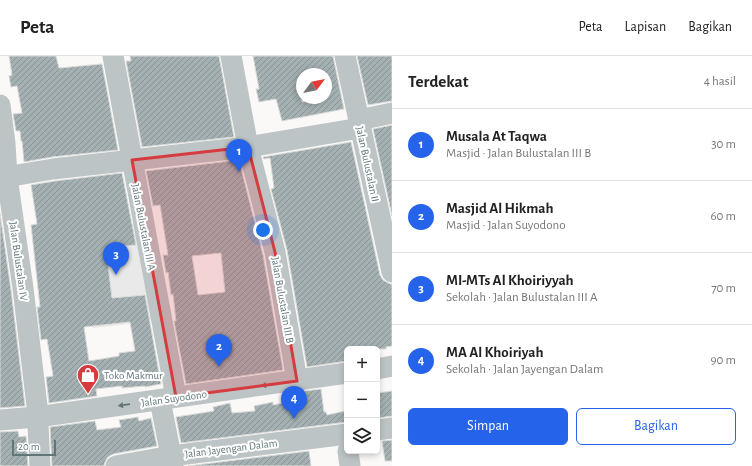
<!DOCTYPE html>
<html lang="id">
<head>
<meta charset="utf-8">
<style>
	:root { --surface:#fff; --page:#f2f2f2; --text:#222; --muted:#767676; --line:#e0e0e0; --accent:#2563eb }
	body { margin:0; font-family:"Alegreya Sans",sans-serif; background:var(--page); color:var(--text) }
	.controls { position:absolute; right:12px; bottom:12px; display:grid; overflow:hidden; border-radius:6px; box-shadow:0 2px 6px #0003 }
	.controls button { width:36px; height:36px; display:grid; place-items:center; padding:0; border:0; border-bottom:1px solid var(--line); background:var(--surface); color:var(--text); font:20px sans-serif }
	.compass { position:absolute; left:296px; top:12px; width:36px; height:36px; border-radius:50%; background:var(--surface); box-shadow:0 2px 6px #0003; rotate:58deg }
	.scale { position:absolute; left:12px; bottom:10px; width:44px; box-sizing:border-box; padding-left:4px; border:2px solid #62767a; border-top:0; font-size:11px; line-height:14px; white-space:nowrap; color:#62767a; -webkit-text-stroke:3px #fff; paint-order:stroke }
	.you { position:absolute; left:263px; top:174px; width:14px; height:14px; margin:-10px; border:3px solid #fff; border-radius:50%; background:#1a73e8; box-shadow:0 0 0 6px #1a73e833 }
	.badge { display:grid; place-items:center; width:26px; height:26px; border-radius:50%; background:var(--accent); color:#fff; font-size:13px; font-weight:700 }
	.pin { position:absolute; translate:-50% -33px; filter:drop-shadow(0 1px 2px #0008) }
	.pin::after { content:''; position:absolute; top:21px; width:14px; height:12px; background:inherit; clip-path:polygon(0 0,100% 0,50% 100%) }
	.list { margin:0; padding:0; list-style:none }
	h2 { display:flex; justify-content:space-between; align-items:center; height:52px; margin:0; padding:0 16px; font-size:17px }
	h2 small { font-size:13px; font-weight:400; color:var(--muted) }
	.list li { display:grid; grid-template-columns:26px 1fr auto; gap:12px; align-items:center; box-sizing:border-box; height:72px; padding:0 16px; border-top:1px solid var(--line) }
	.list b { display:block; font-size:15px; white-space:nowrap }
	.list p { margin:0; font-size:13px; white-space:nowrap; color:var(--muted) }
	.list em { font-size:13px; font-style:normal; color:var(--muted) }
	.actions { display:flex; gap:8px; padding:12px 16px }
	.actions a { flex:1; padding:9px 0; border:1px solid var(--accent); border-radius:6px; text-align:center; font-size:14px; color:var(--accent) }
	.actions .main { background:var(--accent); color:#fff }
	.icon { flex:none; width:22px; height:22px; fill:none; stroke:currentColor; stroke-width:2; stroke-linecap:round; stroke-linejoin:round }
	.map { position:relative; flex:none; width:392px; height:410px; overflow:hidden }
	header { display:flex; align-items:center; gap:24px; box-sizing:border-box; height:56px; padding:0 20px; background:var(--surface); border-bottom:1px solid var(--line) }
	header strong { font-size:19px }
	nav { display:flex; gap:22px; margin-inline-start:auto; font-size:14px }
	main { display:flex }
	aside { flex:1; background:var(--surface) }
	.map>svg:first-child { display:block }
</style>
</head>
<body>
<header>
<strong>Peta</strong>
<nav><a>Peta</a><a>Lapisan</a><a>Bagikan</a></nav>
</header>
<main>
<div class="map">
<svg width="392" height="410" viewBox="0 0 392 410">
	<defs>
		<pattern id="building-hatch" width="6" height="6" patternUnits="userSpaceOnUse"><rect width="6" height="6" fill="#a4b0b2"/><path d="M-1 1l2-2M0 6l6-6M5 7l2-2" fill="none" stroke="#899496"/></pattern>
	</defs>
	<rect width="100%" height="100%" fill="#faf9f8"/>
	<path fill="#e8e9e8" d="M 137,168 L 154,265 L 93,272 L 79,173 Z"/>
	<g fill="url(#building-hatch)" stroke="#dcdbda" fill-rule="evenodd">
		<path d="M 9,0 L 56,0 L 59,12 L 102,8 L 118,94 L 52,101 L 24,106 L 22,85 L 21,85 L 20,75 L 16,75 L 13,58 L 22,57 L 17,30 L 11,31 L 9,20 L 12,19 Z"/>
		<path d="M 130,0 L 219,0 L 234,81 L 142,91 L 126,5 L 131,5 Z"/>
		<path d="M 253,0 L 333,0 L 344,53 L 282,65 L 276,43 L 259,46 L 256,33 L 259,33 ZM 302,18 L 326,18 L 326,42 L 302,46 Z"/>
		<path d="M 357,0 L 392,0 L 392,45 L 368,49 Z"/>
		<path d="M 392,69 L 392,160 L 373,73 Z"/>
		<path d="M 351,86 L 380,219 L 383,224 L 390,228 L 392,228 L 392,290 L 386,291 L 386,293 L 347,293 L 347,305 L 307,311 L 287,194 L 271,133 L 274,132 L 270,102 L 264,103 L 263,101 Z"/>
		<path d="M 239,104 L 263,199 L 283,314 L 186,328 L 174,265 L 176,265 L 173,238 L 171,239 L 168,216 L 166,217 L 163,199 L 168,199 L 160,149 L 153,150 L 146,115 ZM 221,197 L 225,236 L 198,239 L 192,200 Z"/>
		<path d="M 122,117 L 136,189 L 106,192 L 112,242 L 145,239 L 161,328 L 145,331 L 145,330 L 122,332 L 122,330 L 96,333 L 97,340 L 49,347 L 46,321 L 53,320 L 47,283 L 41,284 L 37,251 L 40,251 L 31,169 L 37,168 L 31,129 L 55,125 ZM 130,266 L 135,295 L 119,297 L 119,300 L 89,305 L 84,271 Z"/>
		<path d="M 0,157 L 11,234 L 25,350 L 0,352 Z"/>
		<path d="M 321,333 L 324,356 L 326,356 L 327,359 L 345,355 L 347,366 L 181,387 L 176,361 L 214,355 L 213,351 L 230,347 L 232,357 L 255,355 L 254,350 L 273,346 L 273,349 L 307,342 L 305,335 Z"/>
		<path d="M 392,335 L 392,360 L 378,362 L 377,337 Z"/>
		<path d="M 138,361 L 139,365 L 151,362 L 157,390 L 113,398 L 108,401 L 105,406 L 104,410 L 52,410 L 50,371 L 95,365 L 97,374 L 121,371 L 119,364 Z"/>
		<path d="M 18,375 L 19,381 L 26,380 L 28,410 L 0,410 L 0,376 Z"/>
		<path d="M 392,384 L 392,405 L 385,405 L 382,385 Z"/>
		<path d="M 309,395 L 311,410 L 188,410 Z"/>
	</g>
	<g fill="none" stroke-linecap="round" stroke-linejoin="round">
		<g stroke="#bdc4c5" stroke-width="21">
			<path d="M 113,0 L 176,341"/>
			<path d="M 231,0 L 248,91 L 275,196 L 297,325"/>
			<path d="M 345,0 L 392,216"/>
			<path d="M 0,49 L 5,87 L 7,121 L 23,232 L 37,350 L 40,410"/>
			<path d="M 359,64 L 392,57"/>
			<path d="M 0,122 L 53,113 L 248,91 L 360,72"/>
			<path d="M 377,313 L 392,310"/>
			<path d="M 160,344 L 173,410"/>
			<path d="M 0,364 L 37,361 L 347,317"/>
			<path d="M 377,374 L 392,372"/>
			<path d="M 348,395 L 350,410"/>
			<path d="M 116,410 L 171,400 L 347,378"/>
		</g>
	</g>
	<defs><path id="oneway-solid" d="M-6-.8H1V-3.2L6.5 0L1 3.2V.8H-6Z"/></defs>
	<g fill="#62767a">
		<use href="#oneway-solid" transform="translate(267 329) rotate(172)"/>
		<use href="#oneway-solid" transform="translate(124 349) rotate(172)"/>
	</g>
	<path fill="#d63b3f" fill-opacity="0.2" stroke="#d63b3f" stroke-width="3" stroke-linejoin="round" d="M 248,91 L 275,196 L 297,325 L 176,341 L 132,104 Z"/>
	<defs>
		<g id="shop-pin" transform="scale(1.15)"><path d="M0 17L-7.5 6A9.5 9.5 0 1 1 7.5 6Z" fill="#d63b3f" stroke="#fff"/><path d="M-5-2.5h2.3a2.7 3.5 0 0 1 5.4 0H5L5.5 6h-11ZM-1.5-2.5h3a1.5 2.3 0 0 0-3 0Z" fill="#fff"/></g>
	</defs>
	<g fill-rule="evenodd">
		<use href="#shop-pin" x="88" y="319"/>
	</g>
	<g text-anchor="middle" stroke-width="4" stroke-linejoin="round" paint-order="stroke">
		<g font-size="11" fill="#62767a" stroke="#fff">
			<text transform="translate(368 108) rotate(78)" y="4">Jalan Bulustalan II</text>
			<text transform="translate(144 171) rotate(79)" y="4">Jalan Bulustalan III A</text>
			<text transform="translate(19 205) rotate(82)" y="4">Jalan Bulustalan IV</text>
			<text transform="translate(283 244) rotate(80)" y="4">Jalan Bulustalan III B</text>
			<text transform="translate(174 342) rotate(-8)" y="4">Jalan Suyodono</text>
			<text transform="translate(231 392) rotate(-7)" y="4">Jalan Jayengan Dalam</text>
		</g>
		<g font-size="11" fill="#62767a" stroke="#fff" text-anchor="start">
			<text x="104" y="323">Toko Makmur</text>
		</g>
	</g>
</svg>
<div class="controls">
<button>+</button>
<button>−</button>
<button><svg class="icon" aria-label="layers" viewBox="0 0 24 24"><path d="M12 4l9 5-9 5-9-5zM3 14l9 5 9-5"/></svg></button>
</div>
<svg class="compass" viewBox="-18 -18 36 36"><path d="M0-13l5 13h-10z" fill="#e53935"/><path d="M0 13l5-13h-10z" fill="#767676"/></svg>
<div class="scale">20 m</div>
<div class="you"></div>
<div class="pin badge" style="left:239px;top:116px">1</div>
<div class="pin badge" style="left:219px;top:311px">2</div>
<div class="pin badge" style="left:116px;top:219px">3</div>
<div class="pin badge" style="left:294px;top:363px">4</div>
</div>
<aside>
<h2>Terdekat<small>4 hasil</small></h2>
<ul class="list">
<li><span class="badge">1</span><div><b>Musala At Taqwa</b><p>Masjid · Jalan Bulustalan III B</p></div><em>30 m</em></li>
<li><span class="badge">2</span><div><b>Masjid Al Hikmah</b><p>Masjid · Jalan Suyodono</p></div><em>60 m</em></li>
<li><span class="badge">3</span><div><b>MI-MTs Al Khoiriyyah</b><p>Sekolah · Jalan Bulustalan III A</p></div><em>70 m</em></li>
<li><span class="badge">4</span><div><b>MA Al Khoiriyah</b><p>Sekolah · Jalan Jayengan Dalam</p></div><em>90 m</em></li>
</ul>
<div class="actions"><a class="main">Simpan</a><a>Bagikan</a></div>
</aside>
</main>
</body>
</html>
